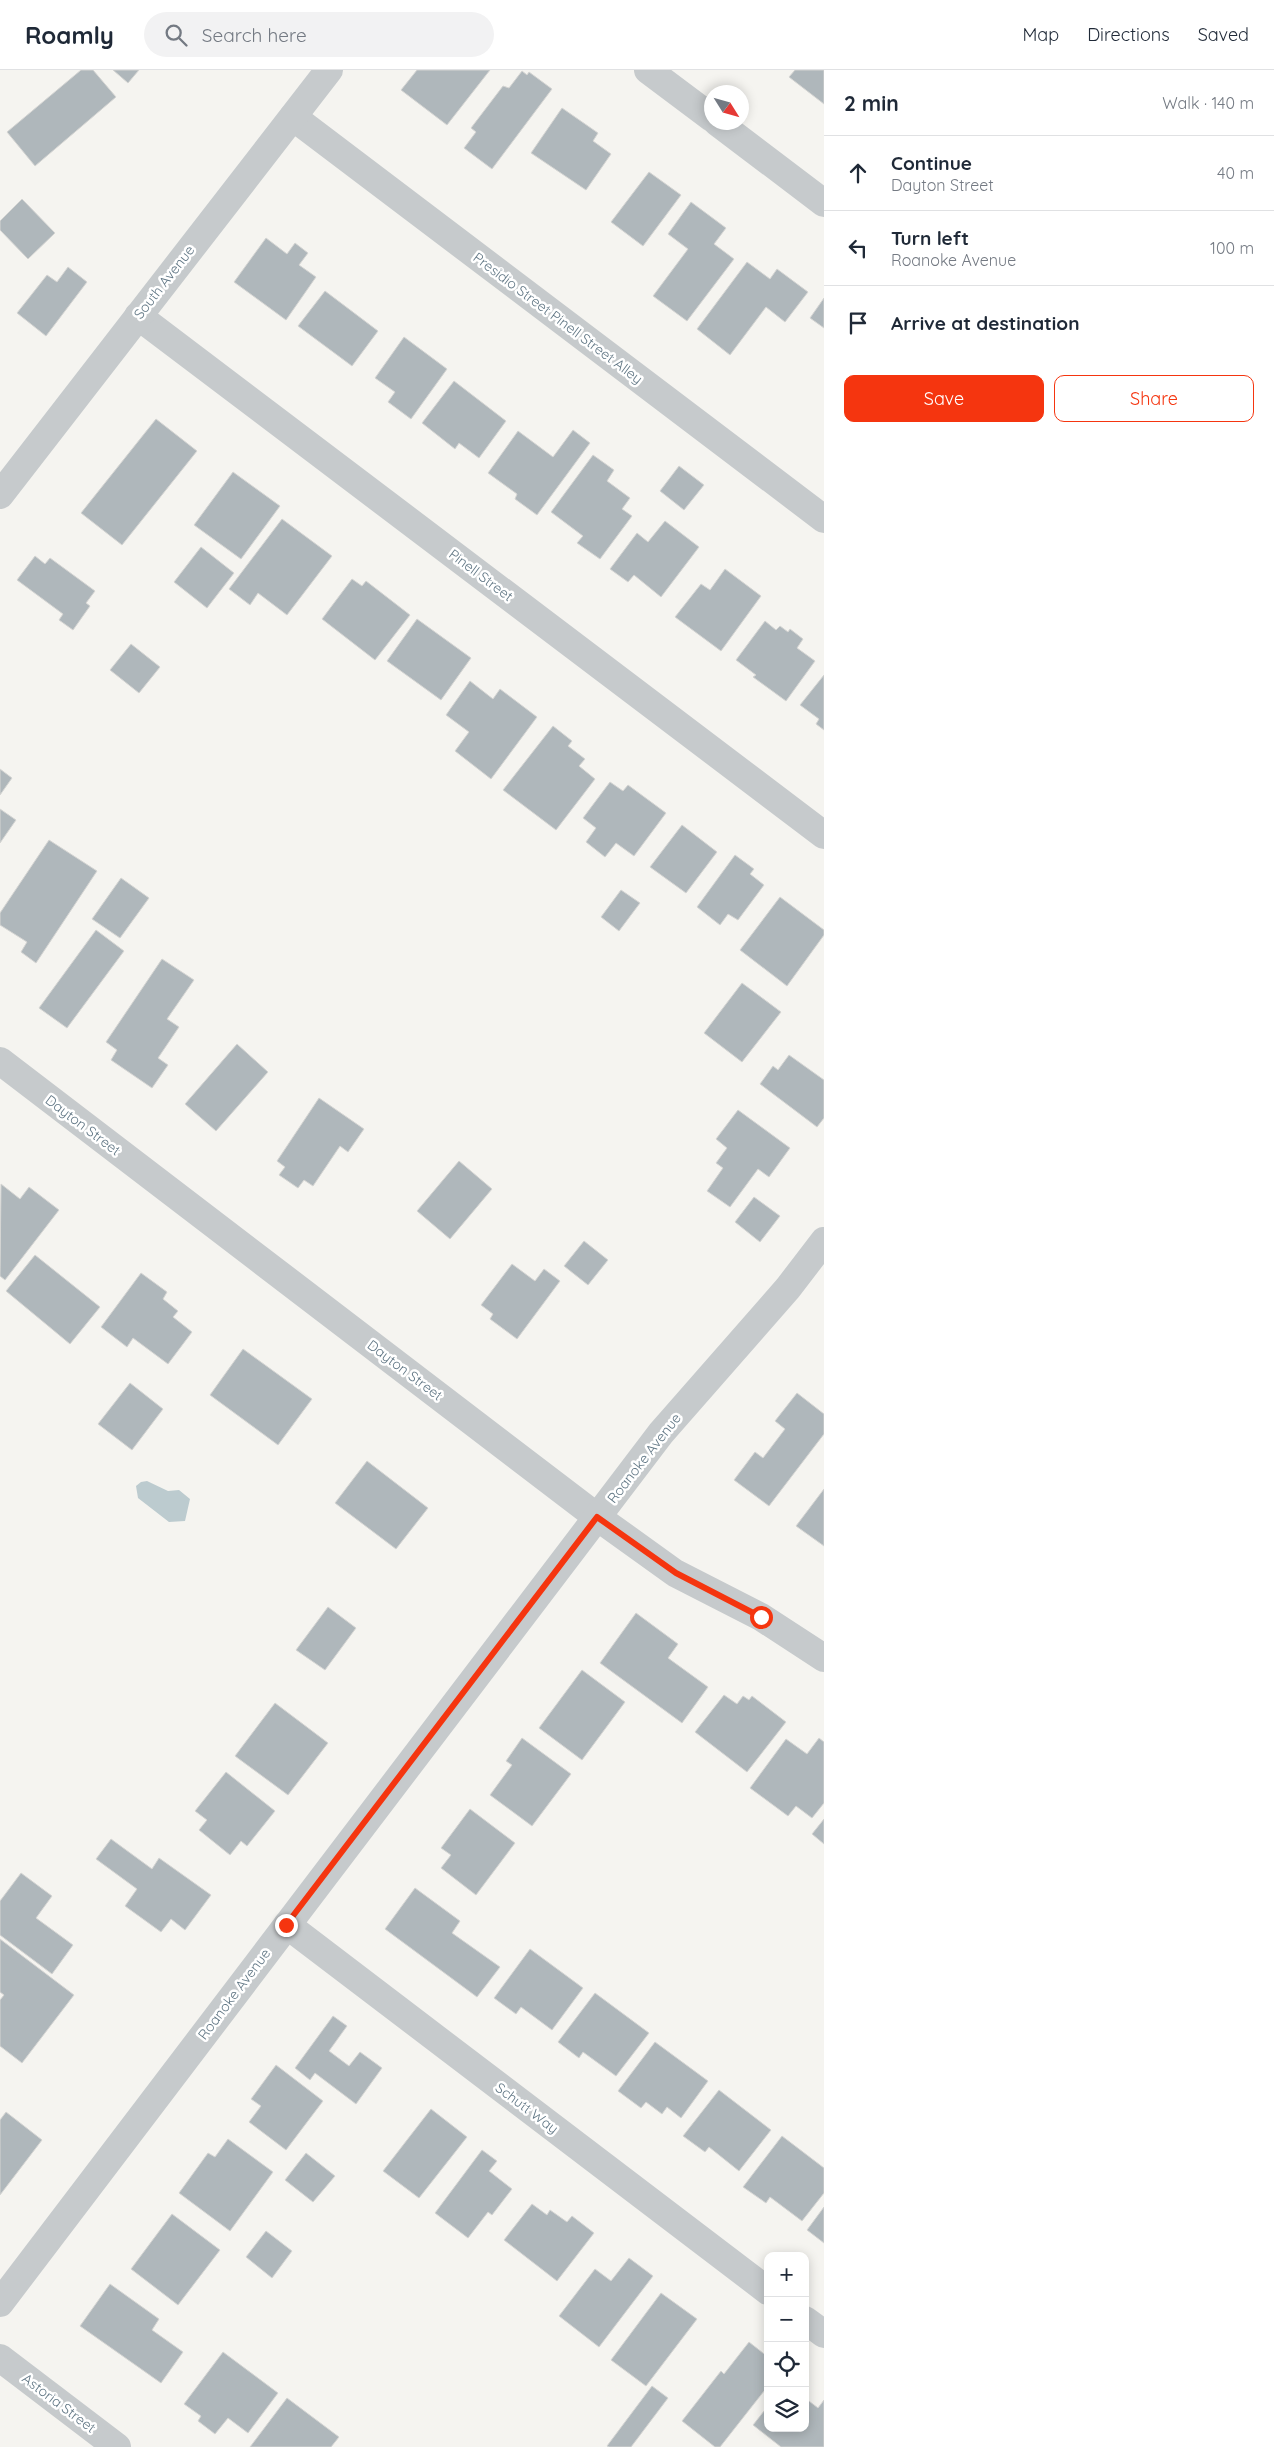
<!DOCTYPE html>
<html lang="en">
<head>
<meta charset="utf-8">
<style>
	:root { --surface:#fff; --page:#f2f2f3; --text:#1f2937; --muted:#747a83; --line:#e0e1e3; --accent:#f5350f }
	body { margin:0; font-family:Quicksand,sans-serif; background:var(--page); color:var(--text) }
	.controls { position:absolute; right:15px; bottom:15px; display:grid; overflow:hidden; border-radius:10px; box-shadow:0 2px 12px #0003 }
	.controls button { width:45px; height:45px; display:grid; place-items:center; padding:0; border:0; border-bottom:1px solid var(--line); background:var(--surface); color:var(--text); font:25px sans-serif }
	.compass { position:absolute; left:704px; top:15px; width:45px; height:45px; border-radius:50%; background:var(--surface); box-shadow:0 2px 12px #0003; rotate:127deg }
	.stop { position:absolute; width:15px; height:15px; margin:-11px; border:4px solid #f5350f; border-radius:50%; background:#fff }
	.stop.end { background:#f5350f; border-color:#fff; box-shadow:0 1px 5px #0008 }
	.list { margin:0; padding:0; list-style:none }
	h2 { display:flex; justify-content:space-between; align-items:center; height:65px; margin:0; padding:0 20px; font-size:21px }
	h2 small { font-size:16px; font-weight:400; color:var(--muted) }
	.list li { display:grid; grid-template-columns:32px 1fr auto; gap:15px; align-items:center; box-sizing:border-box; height:75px; padding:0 20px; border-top:1px solid var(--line) }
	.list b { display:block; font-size:19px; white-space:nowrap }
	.list p { margin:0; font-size:16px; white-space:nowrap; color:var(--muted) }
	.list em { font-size:16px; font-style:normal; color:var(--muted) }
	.actions { display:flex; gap:10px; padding:15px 20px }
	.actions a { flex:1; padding:11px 0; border:1px solid var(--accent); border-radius:10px; text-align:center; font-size:18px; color:var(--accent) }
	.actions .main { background:var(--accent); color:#fff }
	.icon { flex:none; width:28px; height:28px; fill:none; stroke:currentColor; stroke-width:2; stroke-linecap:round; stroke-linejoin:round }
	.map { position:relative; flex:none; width:824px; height:2377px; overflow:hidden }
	header { display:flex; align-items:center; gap:30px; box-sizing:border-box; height:70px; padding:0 25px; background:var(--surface); border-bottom:1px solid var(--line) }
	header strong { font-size:24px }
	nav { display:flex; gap:28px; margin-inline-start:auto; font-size:18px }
	.search { width:350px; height:45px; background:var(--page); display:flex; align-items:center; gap:12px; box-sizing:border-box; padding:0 18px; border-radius:28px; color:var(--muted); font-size:19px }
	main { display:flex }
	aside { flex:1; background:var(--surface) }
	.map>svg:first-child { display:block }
</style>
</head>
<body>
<header>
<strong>Roamly</strong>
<div class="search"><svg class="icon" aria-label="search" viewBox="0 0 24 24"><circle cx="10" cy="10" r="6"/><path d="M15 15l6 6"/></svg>Search here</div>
<nav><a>Map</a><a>Directions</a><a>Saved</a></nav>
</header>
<main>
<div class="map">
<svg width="824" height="2377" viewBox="0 0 824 2377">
	<rect width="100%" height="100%" fill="#f5f4f0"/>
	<path fill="#bccbcf" d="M 147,1411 L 168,1421 L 179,1420 L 190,1429 L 185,1451 L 169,1452 L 138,1428 L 136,1416 L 141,1412 Z"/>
	<g fill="#afb7bb" stroke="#d5d5d3">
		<path d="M 81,0 L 93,0 L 116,27 L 35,96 L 7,62 Z"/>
		<path d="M 113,0 L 139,0 L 128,13 Z"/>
		<path d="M 417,0 L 490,0 L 447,55 L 401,20 Z"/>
		<path d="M 795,0 L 824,0 L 824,34 L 789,7 Z"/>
		<path d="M 522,1 L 527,5 L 529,2 L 552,19 L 492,99 L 464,78 L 476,62 L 471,58 L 503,16 L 509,18 Z"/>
		<path d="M 562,38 L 598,63 L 593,71 L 611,84 L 586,120 L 531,83 Z"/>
		<path d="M 649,102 L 681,125 L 643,176 L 611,152 Z"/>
		<path d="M 22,129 L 55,163 L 28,189 L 0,160 L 0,151 Z"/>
		<path d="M 691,132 L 726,158 L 714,174 L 734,189 L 687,251 L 653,226 L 688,179 L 668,164 Z"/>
		<path d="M 266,168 L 287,184 L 295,173 L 308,183 L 299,195 L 316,207 L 286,250 L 234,212 Z"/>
		<path d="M 747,192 L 770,209 L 777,199 L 808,222 L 785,252 L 766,237 L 730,285 L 697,259 Z"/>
		<path d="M 68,197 L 87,212 L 46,266 L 17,243 L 47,205 L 57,212 Z"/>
		<path d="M 325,221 L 378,261 L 352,296 L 298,256 Z"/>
		<path d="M 824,228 L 824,258 L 810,248 Z"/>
		<path d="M 404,267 L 447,299 L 411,349 L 388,332 L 395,322 L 375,308 Z"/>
		<path d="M 454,311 L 506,351 L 479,388 L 459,373 L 455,379 L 422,353 Z"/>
		<path d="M 156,349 L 197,381 L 122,475 L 81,443 Z"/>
		<path d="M 573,360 L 590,373 L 537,445 L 515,429 L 517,424 L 488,403 L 518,361 L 553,387 Z"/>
		<path d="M 593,385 L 614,400 L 607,411 L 630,428 L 622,439 L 632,446 L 600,489 L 577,473 L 583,466 L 551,442 Z"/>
		<path d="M 679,396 L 704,415 L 684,440 L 660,421 Z"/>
		<path d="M 233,402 L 280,436 L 241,489 L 194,455 Z"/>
		<path d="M 282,449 L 332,486 L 287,545 L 258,523 L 250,535 L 229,519 Z"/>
		<path d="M 665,451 L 699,477 L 661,527 L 634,505 L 628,512 L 610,499 L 637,463 L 648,472 Z"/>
		<path d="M 201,477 L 234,503 L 207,538 L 174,512 Z"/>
		<path d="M 35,486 L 45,494 L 50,488 L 95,521 L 86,533 L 90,536 L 73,560 L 59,550 L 63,544 L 17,510 Z"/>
		<path d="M 725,499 L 761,526 L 721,581 L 675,547 L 701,514 L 710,520 Z"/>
		<path d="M 352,509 L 362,516 L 366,511 L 410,545 L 375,590 L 322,549 Z"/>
		<path d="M 417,549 L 471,588 L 441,630 L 387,591 Z"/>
		<path d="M 765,551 L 776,560 L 780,556 L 788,562 L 790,559 L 803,569 L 797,578 L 815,591 L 786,631 L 753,607 L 756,605 L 736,590 Z"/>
		<path d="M 131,574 L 160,597 L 139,623 L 110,600 Z"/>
		<path d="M 824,605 L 824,660 L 816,654 L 819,649 L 800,635 Z"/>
		<path d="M 470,611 L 493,629 L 500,619 L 537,647 L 491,709 L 455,681 L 469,662 L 446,645 Z"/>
		<path d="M 553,656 L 572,671 L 568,676 L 585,689 L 579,696 L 595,709 L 556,760 L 503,720 Z"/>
		<path d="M 0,699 L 12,708 L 0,725 Z"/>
		<path d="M 610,712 L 623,721 L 628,715 L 666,743 L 634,786 L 616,773 L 605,787 L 586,772 L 596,758 L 583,748 Z"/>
		<path d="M 0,739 L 16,750 L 0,773 Z"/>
		<path d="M 682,755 L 717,782 L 686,823 L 650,797 Z"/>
		<path d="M 49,770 L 97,801 L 36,893 L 21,882 L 27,872 L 0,855 L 0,843 Z"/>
		<path d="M 735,785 L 754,799 L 750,804 L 764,815 L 738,850 L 728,844 L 720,855 L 697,837 Z"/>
		<path d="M 121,808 L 149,828 L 120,868 L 92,849 Z"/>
		<path d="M 621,820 L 640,833 L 619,861 L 601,847 Z"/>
		<path d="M 780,827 L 824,860 L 824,865 L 787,916 L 740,880 Z"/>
		<path d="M 96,860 L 124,881 L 67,958 L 39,938 Z"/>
		<path d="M 162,889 L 194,910 L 167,949 L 179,957 L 158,988 L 168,995 L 152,1018 L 111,990 L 117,980 L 106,972 Z"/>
		<path d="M 742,913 L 781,942 L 742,992 L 704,963 Z"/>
		<path d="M 237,974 L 268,1002 L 216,1061 L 185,1034 Z"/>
		<path d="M 789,985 L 824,1010 L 824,1048 L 817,1057 L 760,1014 L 773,996 L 778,1000 Z"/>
		<path d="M 319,1028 L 364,1059 L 348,1082 L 340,1076 L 313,1116 L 304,1110 L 298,1118 L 279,1105 L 285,1097 L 277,1091 Z"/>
		<path d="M 738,1040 L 790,1078 L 769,1107 L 758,1099 L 730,1137 L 707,1121 L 723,1098 L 716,1093 L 727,1078 L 716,1069 Z"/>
		<path d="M 459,1091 L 492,1119 L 450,1169 L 417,1141 Z"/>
		<path d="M 1,1114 L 20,1129 L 29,1117 L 59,1140 L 5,1210 L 0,1206 Z"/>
		<path d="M 754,1127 L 780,1146 L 760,1172 L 735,1152 Z"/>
		<path d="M 584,1171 L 608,1190 L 588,1215 L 564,1196 Z"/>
		<path d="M 35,1185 L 100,1237 L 70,1274 L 6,1221 Z"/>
		<path d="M 512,1194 L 535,1211 L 544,1199 L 560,1211 L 517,1269 L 490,1249 L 493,1244 L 481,1235 Z"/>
		<path d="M 141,1203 L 167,1222 L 163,1229 L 178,1241 L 173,1247 L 192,1262 L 168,1294 L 133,1268 L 127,1277 L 101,1257 Z"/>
		<path d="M 243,1279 L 312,1329 L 278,1375 L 210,1325 Z"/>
		<path d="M 130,1313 L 163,1339 L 132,1380 L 98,1354 Z"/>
		<path d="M 797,1323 L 824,1344 L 824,1364 L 769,1436 L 734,1410 L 755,1382 L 763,1388 L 785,1359 L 775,1351 Z"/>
		<path d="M 367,1391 L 428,1438 L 396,1479 L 335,1433 Z"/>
		<path d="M 824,1419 L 824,1476 L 796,1456 Z"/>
		<path d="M 328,1537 L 356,1558 L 325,1600 L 296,1580 Z"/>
		<path d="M 636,1543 L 678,1574 L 668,1588 L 708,1617 L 682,1653 L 600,1593 Z"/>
		<path d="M 582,1600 L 625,1632 L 582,1690 L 539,1658 Z"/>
		<path d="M 724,1625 L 737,1634 L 743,1626 L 749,1630 L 752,1626 L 786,1652 L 747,1702 L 695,1662 Z"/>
		<path d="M 275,1633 L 328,1673 L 288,1725 L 235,1686 Z"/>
		<path d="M 522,1668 L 571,1704 L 532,1756 L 490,1725 L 512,1695 L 506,1691 Z"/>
		<path d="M 819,1668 L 824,1672 L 824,1733 L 812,1748 L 796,1736 L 788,1746 L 750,1718 L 786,1669 L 807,1684 Z"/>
		<path d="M 226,1702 L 275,1741 L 247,1776 L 241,1771 L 230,1785 L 199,1760 L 207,1750 L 195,1741 Z"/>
		<path d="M 470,1739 L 515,1773 L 476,1825 L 441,1798 L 451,1785 L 441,1778 Z"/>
		<path d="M 824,1749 L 824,1774 L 812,1764 Z"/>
		<path d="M 111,1769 L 152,1799 L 159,1788 L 211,1825 L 185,1860 L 171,1849 L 161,1862 L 125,1836 L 137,1819 L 96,1789 Z"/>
		<path d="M 21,1803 L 52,1826 L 36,1848 L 73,1875 L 52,1904 L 0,1865 L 0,1831 Z"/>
		<path d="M 415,1818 L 460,1851 L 452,1863 L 500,1897 L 477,1927 L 385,1859 Z"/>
		<path d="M 0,1869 L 74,1925 L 22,1993 L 0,1976 L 0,1930 L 4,1925 L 0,1922 Z"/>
		<path d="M 530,1879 L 583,1918 L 552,1960 L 521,1937 L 516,1944 L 494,1928 Z"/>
		<path d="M 595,1923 L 649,1963 L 616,2006 L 583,1982 L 579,1988 L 558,1972 Z"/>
		<path d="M 333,1946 L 347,1956 L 329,1981 L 349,1996 L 360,1982 L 382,1998 L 356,2034 L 315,2003 L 310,2010 L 295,1998 Z"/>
		<path d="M 655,1972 L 708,2011 L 681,2048 L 667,2037 L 662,2044 L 646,2032 L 641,2038 L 618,2021 Z"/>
		<path d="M 276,1995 L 323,2031 L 286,2080 L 249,2052 L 261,2036 L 251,2029 Z"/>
		<path d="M 719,2020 L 771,2060 L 739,2101 L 709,2077 L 705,2082 L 683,2066 Z"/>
		<path d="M 431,2039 L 467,2067 L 419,2128 L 383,2101 Z"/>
		<path d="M 6,2042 L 42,2070 L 0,2125 L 0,2050 Z"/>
		<path d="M 782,2066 L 824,2098 L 824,2123 L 802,2151 L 770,2127 L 766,2133 L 743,2117 Z"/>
		<path d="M 228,2069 L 273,2102 L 230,2161 L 179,2123 L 208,2083 L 215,2087 Z"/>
		<path d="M 482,2080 L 497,2091 L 489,2101 L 512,2119 L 492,2145 L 488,2142 L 468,2168 L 435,2143 Z"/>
		<path d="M 306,2083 L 335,2106 L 313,2132 L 285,2110 Z"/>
		<path d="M 532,2134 L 547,2145 L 550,2140 L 567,2152 L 572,2146 L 594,2163 L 557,2211 L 504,2170 Z"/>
		<path d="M 824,2137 L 824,2173 L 807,2160 Z"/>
		<path d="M 172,2144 L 220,2180 L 178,2235 L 131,2199 Z"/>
		<path d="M 266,2161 L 292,2181 L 272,2208 L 246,2187 Z"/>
		<path d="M 629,2188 L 653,2206 L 599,2277 L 559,2246 L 595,2199 L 611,2211 Z"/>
		<path d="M 110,2214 L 159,2249 L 152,2260 L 183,2282 L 161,2313 L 80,2256 Z"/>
		<path d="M 661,2223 L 697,2249 L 646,2316 L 611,2290 Z"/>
		<path d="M 749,2272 L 768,2287 L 768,2316 L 720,2377 L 715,2377 L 682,2351 L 721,2301 L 724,2304 Z"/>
		<path d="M 223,2282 L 278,2323 L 248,2363 L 228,2348 L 215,2364 L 198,2351 L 201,2346 L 184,2334 Z"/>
		<path d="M 652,2316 L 668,2328 L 631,2377 L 609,2377 L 607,2376 Z"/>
		<path d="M 287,2328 L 339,2367 L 331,2377 L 250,2377 Z"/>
		<path d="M 805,2328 L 818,2338 L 824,2330 L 824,2377 L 781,2377 L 753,2355 L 768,2336 L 768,2358 L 805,2358 Z"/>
	</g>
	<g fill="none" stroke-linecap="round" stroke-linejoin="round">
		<g stroke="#c6cacc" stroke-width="28">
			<path d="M 648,0 L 712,48"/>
			<path d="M 293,47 L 824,449"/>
			<path d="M 717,52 L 824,133"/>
			<path d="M 138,246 L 824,765"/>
			<path d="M 0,425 L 329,0"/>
			<path d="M 0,991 L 597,1447 L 675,1503 L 761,1547 L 824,1588"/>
			<path d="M 287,1855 L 768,2221"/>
			<path d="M 0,2233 L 661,1363 L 788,1218 L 824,1171"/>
			<path d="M 805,2250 L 824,2264"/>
			<path d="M 0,2288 L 117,2377"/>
		</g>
	</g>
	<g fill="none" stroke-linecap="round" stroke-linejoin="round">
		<path stroke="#f5350f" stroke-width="6" d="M 286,1855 L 597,1447 L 676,1503 L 761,1547"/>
	</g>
	<g text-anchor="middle" stroke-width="5" stroke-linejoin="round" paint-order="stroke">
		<g font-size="14" fill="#607684" stroke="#fff">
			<text transform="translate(164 212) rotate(-52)" y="5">South Avenue</text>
			<text transform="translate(558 248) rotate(37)" y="5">Presidio Street Pinell Street Alley</text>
			<text transform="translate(481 505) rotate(37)" y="5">Pinell Street</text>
			<text transform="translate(83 1055) rotate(37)" y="5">Dayton Street</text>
			<text transform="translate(405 1300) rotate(37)" y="5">Dayton Street</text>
			<text transform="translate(644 1388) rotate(-52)" y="5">Roanoke Avenue</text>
			<text transform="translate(234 1924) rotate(-53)" y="5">Roanoke Avenue</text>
			<text transform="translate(527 2038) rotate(37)" y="5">Schutt Way</text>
			<text transform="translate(59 2333) rotate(37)" y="5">Astoria Street</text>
		</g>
	</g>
</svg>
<div class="controls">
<button>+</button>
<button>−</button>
<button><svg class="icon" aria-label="locate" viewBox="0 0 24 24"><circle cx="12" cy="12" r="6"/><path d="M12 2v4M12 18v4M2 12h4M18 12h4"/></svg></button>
<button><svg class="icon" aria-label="layers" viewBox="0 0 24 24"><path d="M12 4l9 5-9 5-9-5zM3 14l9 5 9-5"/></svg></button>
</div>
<svg class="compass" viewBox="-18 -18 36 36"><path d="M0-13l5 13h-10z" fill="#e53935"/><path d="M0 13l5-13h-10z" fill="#747a83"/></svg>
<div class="stop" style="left:761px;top:1547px"></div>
<div class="stop end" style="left:286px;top:1855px"></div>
</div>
<aside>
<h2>2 min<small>Walk · 140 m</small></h2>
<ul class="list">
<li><svg class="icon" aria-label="ahead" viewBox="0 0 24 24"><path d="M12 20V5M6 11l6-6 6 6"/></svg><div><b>Continue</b><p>Dayton Street</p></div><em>40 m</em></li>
<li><svg class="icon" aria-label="left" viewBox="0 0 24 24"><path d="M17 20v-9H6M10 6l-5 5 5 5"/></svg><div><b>Turn left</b><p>Roanoke Avenue</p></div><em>100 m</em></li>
<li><svg class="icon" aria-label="arrive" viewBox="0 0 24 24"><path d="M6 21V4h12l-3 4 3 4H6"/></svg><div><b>Arrive at destination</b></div></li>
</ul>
<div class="actions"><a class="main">Save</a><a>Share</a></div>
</aside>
</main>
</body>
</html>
